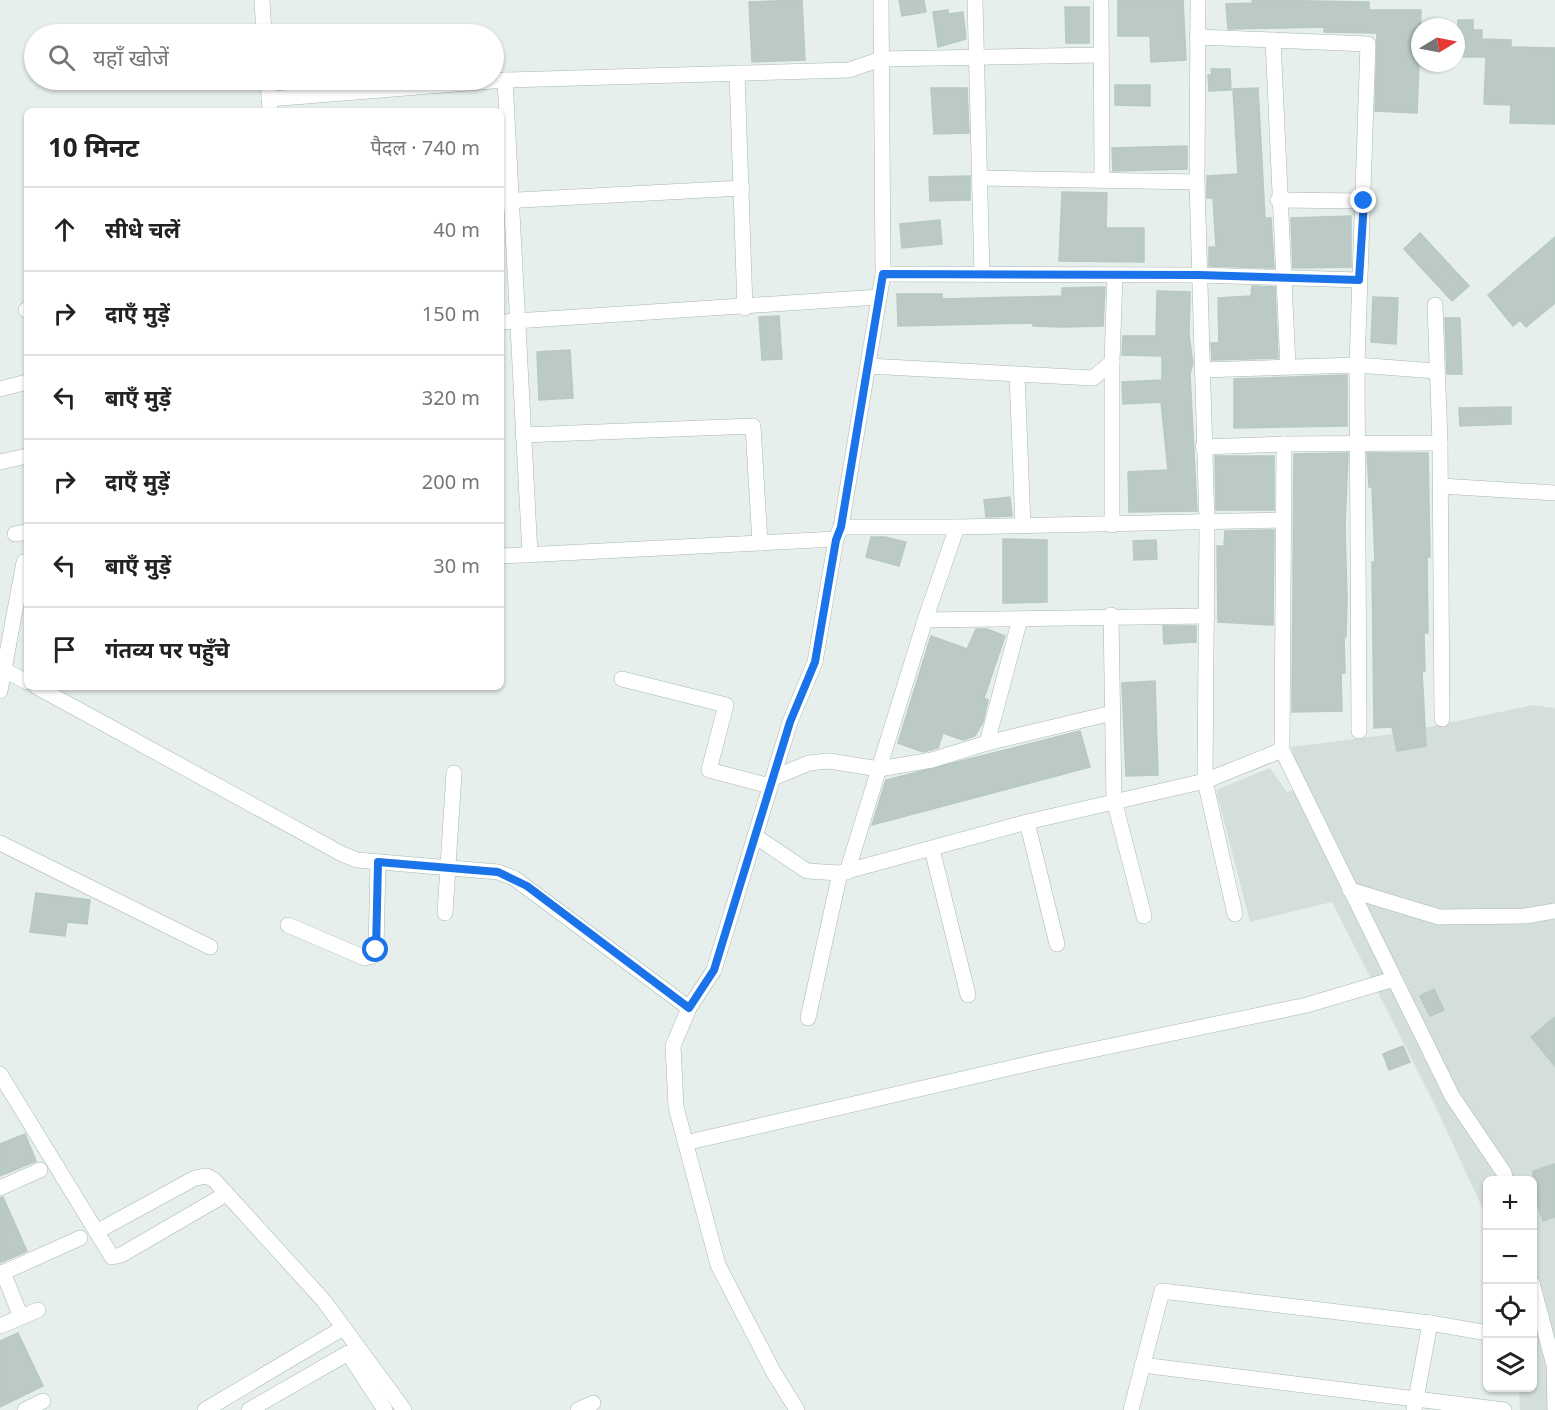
<!DOCTYPE html>
<html lang="hi">
<head>
<meta charset="utf-8">
<style>
	:root { --surface:#fff; --page:#f2f2f2; --text:#222; --muted:#767676; --line:#e0e0e0 }
	body { margin:0; font-family:"Noto Sans","Noto Sans Devanagari",sans-serif; background:var(--page); color:var(--text) }
	.controls { position:absolute; right:18px; bottom:18px; display:grid; overflow:hidden; border-radius:9px; box-shadow:0 2px 4px #0004 }
	.controls button { width:54px; height:54px; display:grid; place-items:center; padding:0; border:0; border-bottom:2px solid var(--line); background:var(--surface); color:var(--text); font:30px sans-serif }
	.compass { position:absolute; left:1411px; top:18px; width:54px; height:54px; border-radius:50%; background:var(--surface); box-shadow:0 2px 4px #0004; rotate:80deg }
	.stop { position:absolute; width:18px; height:18px; margin:-14px; border:4px solid #1a73e8; border-radius:50%; background:#fff }
	.stop.end { background:#1a73e8; border-color:#fff; box-shadow:0 2px 6px #0008 }
	.list { margin:0; padding:0; list-style:none }
	h2 { display:flex; justify-content:space-between; align-items:center; height:78px; margin:0; padding:0 24px; font-size:26px }
	h2 small { font-size:20px; font-weight:400; color:var(--muted) }
	.list li { display:grid; grid-template-columns:39px 1fr auto; gap:18px; align-items:center; box-sizing:border-box; height:84px; padding:0 24px; border-top:2px solid var(--line) }
	.list b { display:block; font-size:22px; white-space:nowrap }
	.list em { font-size:20px; font-style:normal; color:var(--muted) }
	.icon { flex:none; width:33px; height:33px; fill:none; stroke:currentColor; stroke-width:2; stroke-linecap:round; stroke-linejoin:round }
	.map { position:relative; flex:none; width:1555px; height:1410px; overflow:hidden }
	.search { position:absolute; background:var(--surface); box-shadow:0 2px 4px #0004; left:24px; top:24px; width:480px; height:66px; display:flex; align-items:center; gap:15px; box-sizing:border-box; padding:0 21px; border-radius:33px; color:var(--muted); font-size:22px }
	.panel { position:absolute; background:var(--surface); box-shadow:0 2px 4px #0004; left:24px; top:108px; width:480px; height:582px; border-radius:9px }
	.map>svg:first-child { display:block }
</style>
</head>
<body>
<div class="map">
<svg width="1555" height="1410" viewBox="0 0 1555 1410">
	<rect width="100%" height="100%" fill="#e6efeb"/>
	<path fill="#d4dfda" d="M 1533,705 L 1555,708 L 1555,1410 L 1520,1410 L 1519,1388 L 1532,1388 L 1532,1180 L 1488,1180 L 1487,1218 L 1434,1103 L 1332,902 L 1250,922 L 1216,790 L 1270,768 L 1287,792 L 1304,787 L 1291,747 L 1401,733 Z"/>
	<g fill="#bbcac4" stroke="#b8c9c2" stroke-width="1.5">
		<path d="M 802,0 L 805,60 L 752,62 L 749,2 Z"/>
		<path d="M 899,0 L 924,0 L 926,12 L 902,16 Z"/>
		<path d="M 1118,0 L 1183,0 L 1186,60 L 1151,62 L 1150,36 L 1118,36 Z"/>
		<path d="M 1252,0 L 1369,2 L 1369,10 L 1421,10 L 1417,113 L 1375,111 L 1377,33 L 1324,32 L 1324,27 L 1228,29 L 1226,4 L 1253,3 Z"/>
		<path d="M 1065,7 L 1089,7 L 1089,43 L 1066,43 Z"/>
		<path d="M 948,10 L 948,14 L 963,12 L 966,39 L 938,47 L 933,12 Z"/>
		<path d="M 1458,20 L 1473,20 L 1473,30 L 1482,30 L 1482,39 L 1511,40 L 1511,47 L 1555,48 L 1555,124 L 1510,123 L 1511,105 L 1484,104 L 1486,57 L 1456,57 Z"/>
		<path d="M 1211,69 L 1230,69 L 1231,90 L 1209,91 L 1208,75 L 1212,75 Z"/>
		<path d="M 1115,85 L 1150,85 L 1150,106 L 1115,105 Z"/>
		<path d="M 931,88 L 967,88 L 969,133 L 934,134 Z"/>
		<path d="M 1258,88 L 1265,218 L 1271,218 L 1274,268 L 1209,266 L 1209,247 L 1216,247 L 1213,198 L 1207,198 L 1207,176 L 1238,174 L 1233,89 Z"/>
		<path d="M 1187,146 L 1187,169 L 1113,171 L 1112,148 Z"/>
		<path d="M 970,176 L 970,200 L 930,201 L 929,177 Z"/>
		<path d="M 1062,192 L 1107,193 L 1106,228 L 1144,228 L 1144,262 L 1059,261 Z"/>
		<path d="M 1351,216 L 1351,267 L 1293,268 L 1291,218 Z"/>
		<path d="M 940,220 L 942,244 L 902,248 L 900,224 Z"/>
		<path d="M 1420,233 L 1469,286 L 1452,301 L 1404,249 Z"/>
		<path d="M 1555,237 L 1555,303 L 1526,327 L 1520,320 L 1513,326 L 1488,295 Z"/>
		<path d="M 1252,286 L 1275,287 L 1278,358 L 1212,360 L 1211,343 L 1219,343 L 1218,298 L 1251,296 Z"/>
		<path d="M 1105,287 L 1103,326 L 1063,327 L 1033,326 L 1033,323 L 898,326 L 897,294 L 942,294 L 942,299 L 1062,296 L 1062,288 Z"/>
		<path d="M 1157,291 L 1190,292 L 1189,336 L 1193,363 L 1190,374 L 1197,511 L 1129,512 L 1128,472 L 1168,470 L 1161,402 L 1123,404 L 1122,382 L 1162,380 L 1162,356 L 1122,355 L 1123,336 L 1156,336 Z"/>
		<path d="M 1373,297 L 1398,298 L 1396,344 L 1371,342 Z"/>
		<path d="M 779,316 L 782,359 L 762,360 L 759,317 Z"/>
		<path d="M 1445,318 L 1460,318 L 1462,374 L 1447,374 Z"/>
		<path d="M 570,350 L 573,398 L 539,400 L 537,352 Z"/>
		<path d="M 1347,375 L 1347,426 L 1234,428 L 1234,379 Z"/>
		<path d="M 1511,407 L 1511,424 L 1460,426 L 1459,408 Z"/>
		<path d="M 1348,453 L 1345,527 L 1347,599 L 1346,637 L 1344,637 L 1345,673 L 1341,673 L 1342,711 L 1292,712 L 1294,454 Z"/>
		<path d="M 1367,453 L 1428,453 L 1430,557 L 1427,557 L 1428,633 L 1424,633 L 1425,671 L 1422,671 L 1426,746 L 1397,751 L 1392,727 L 1374,728 L 1372,562 L 1375,562 L 1372,487 L 1369,487 Z"/>
		<path d="M 1215,456 L 1274,456 L 1274,510 L 1216,510 Z"/>
		<path d="M 1010,497 L 1012,516 L 986,517 L 984,500 Z"/>
		<path d="M 1274,530 L 1273,625 L 1218,622 L 1217,546 L 1224,546 L 1225,531 Z"/>
		<path d="M 871,537 L 885,537 L 906,542 L 899,566 L 866,557 Z"/>
		<path d="M 1003,539 L 1047,540 L 1047,602 L 1003,603 Z"/>
		<path d="M 1156,540 L 1157,559 L 1134,560 L 1133,541 Z"/>
		<path d="M 1163,626 L 1196,626 L 1196,642 L 1164,644 Z"/>
		<path d="M 976,629 L 987,629 L 1005,636 L 984,698 L 988,700 L 983,722 L 975,736 L 963,740 L 943,733 L 938,748 L 923,752 L 898,743 L 931,636 L 967,649 Z"/>
		<path d="M 1155,681 L 1158,775 L 1126,776 L 1122,683 Z"/>
		<path d="M 1080,731 L 1090,767 L 872,825 L 886,780 Z"/>
		<path d="M 36,893 L 90,900 L 87,924 L 67,922 L 65,936 L 30,932 Z"/>
		<path d="M 1434,989 L 1444,1010 L 1430,1016 L 1420,996 Z"/>
		<path d="M 1555,1017 L 1555,1066 L 1531,1037 Z"/>
		<path d="M 1403,1046 L 1410,1062 L 1389,1070 L 1383,1054 Z"/>
		<path d="M 25,1134 L 36,1161 L 0,1176 L 0,1144 Z"/>
		<path d="M 1555,1164 L 1555,1217 L 1543,1221 L 1533,1191 L 1533,1171 Z"/>
		<path d="M 3,1197 L 27,1251 L 0,1263 L 0,1198 Z"/>
		<path d="M 18,1333 L 43,1386 L 0,1407 L 0,1341 Z"/>
	</g>
	<g fill="none" stroke-linecap="round" stroke-linejoin="round">
		<g stroke="#a8b8b2" stroke-width="16">
			<g id="street">
				<path d="M 262,0 L 264,34"/>
				<path d="M 975,0 L 982,274"/>
				<path d="M 1101,0 L 1102,179"/>
				<path d="M 1198,0 L 1197,182 L 1207,524 L 1205,781 L 1235,914"/>
				<path d="M 1197,37 L 1368,44 L 1357,365 L 1359,731"/>
				<path d="M 1273,40 L 1288,367"/>
				<path d="M 737,73 L 745,308"/>
				<path d="M 268,80 L 270,111"/>
				<path d="M 505,80 L 530,554"/>
				<path d="M 269,99 L 505,80 L 849,70 L 881,59 L 1101,55"/>
				<path d="M 981,178 L 1197,182"/>
				<path d="M 1278,200 L 1364,201"/>
				<path d="M 501,201 L 742,188"/>
				<path d="M 883,274 L 1199,275 L 1359,280"/>
				<path d="M 1435,305 L 1440,443 L 1442,719"/>
				<path d="M 26,310 L 27,309"/>
				<path d="M 501,322 L 879,297"/>
				<path d="M 1112,362 L 1112,525"/>
				<path d="M 868,366 L 1093,378 L 1112,362 L 1115,275"/>
				<path d="M 1202,370 L 1357,365 L 1436,371"/>
				<path d="M 1017,375 L 1023,526"/>
				<path d="M 0,389 L 27,382"/>
				<path d="M 523,435 L 753,426 L 760,543"/>
				<path d="M 1284,444 L 1282,750 L 1452,1096 L 1504,1173 L 1506,1180"/>
				<path d="M 1203,447 L 1284,444 L 1440,443"/>
				<path d="M 0,462 L 27,456"/>
				<path d="M 1441,486 L 1555,493"/>
				<path d="M 841,527 L 957,527 L 1283,520"/>
				<path d="M 15,534 L 27,532"/>
				<path d="M 501,556 L 836,539"/>
				<path d="M 1111,615 L 1114,800 L 1144,916"/>
				<path d="M 925,620 L 1207,616"/>
				<path d="M 6,671 L 27,682"/>
				<path d="M 622,679 L 726,705 L 709,770 L 770,786"/>
				<path d="M 37,687 L 342,854 L 357,860 L 498,872 L 514,878 L 689,1008"/>
				<path d="M 0,691 L 24,562"/>
				<path d="M 987,743 L 1020,619"/>
				<path d="M 773,778 L 809,763 L 829,761 L 879,769 L 932,760 L 987,743 L 1112,713"/>
				<path d="M 1027,822 L 1057,944"/>
				<path d="M 755,836 L 807,871 L 840,873 L 1027,822 L 1205,781 L 1282,750"/>
				<path d="M 0,843 L 210,947"/>
				<path d="M 932,849 L 968,995"/>
				<path d="M 847,872 L 925,620 L 957,527"/>
				<path d="M 1350,890 L 1439,917 L 1525,916 L 1555,911"/>
				<path d="M 445,913 L 454,773"/>
				<path d="M 288,925 L 365,958 L 373,956 L 376,950 L 378,862"/>
				<path d="M 808,1018 L 840,873"/>
				<path d="M 0,1074 L 112,1257 L 121,1255 L 226,1194"/>
				<path d="M 685,1143 L 1049,1059 L 1307,1005 L 1394,979"/>
				<path d="M 0,1188 L 40,1170"/>
				<path d="M 98,1231 L 195,1178 L 207,1176 L 214,1180 L 324,1301 L 404,1410"/>
				<path d="M 3,1272 L 21,1317"/>
				<path d="M 0,1274 L 80,1238"/>
				<path d="M 1532,1283 L 1554,1365 L 1555,1410"/>
				<path d="M 0,1326 L 38,1310"/>
				<path d="M 1142,1365 L 1504,1410"/>
				<path d="M 25,1410 L 43,1401"/>
				<path d="M 205,1410 L 343,1328"/>
				<path d="M 249,1410 L 348,1353 L 385,1410"/>
				<path d="M 578,1410 L 593,1403"/>
				<path d="M 797,1410 L 774,1373 L 718,1265 L 676,1107 L 673,1046 L 689,1008 L 714,970 L 790,722 L 815,662 L 836,539 L 841,527 L 883,274 L 881,0"/>
				<path d="M 1131,1410 L 1162,1291 L 1430,1323 L 1488,1333"/>
				<path d="M 1414,1410 L 1430,1323"/>
			</g>
		</g>
		<use href="#street" stroke="#fff" stroke-width="15"/>
	</g>
	<g fill="none" stroke-linecap="round" stroke-linejoin="round">
		<path stroke="#1a73e8" stroke-width="8" d="M 376,950 L 378,862 L 498,872 L 527,886 L 689,1008 L 714,970 L 790,722 L 815,662 L 836,540 L 841,527 L 883,274 L 1199,275 L 1359,280 L 1364,201"/>
	</g>
</svg>
<div class="controls">
<button>+</button>
<button>−</button>
<button><svg class="icon" aria-label="locate" viewBox="0 0 24 24"><circle cx="12" cy="12" r="6"/><path d="M12 2v4M12 18v4M2 12h4M18 12h4"/></svg></button>
<button><svg class="icon" aria-label="layers" viewBox="0 0 24 24"><path d="M12 4l9 5-9 5-9-5zM3 14l9 5 9-5"/></svg></button>
</div>
<svg class="compass" viewBox="-18 -18 36 36"><path d="M0-13l5 13h-10z" fill="#e53935"/><path d="M0 13l5-13h-10z" fill="#767676"/></svg>
<div class="stop" style="left:376px;top:950px"></div>
<div class="stop end" style="left:1364px;top:201px"></div>
<div class="search"><svg class="icon" aria-label="search" viewBox="0 0 24 24"><circle cx="10" cy="10" r="6"/><path d="M15 15l6 6"/></svg>यहाँ खोजें</div>
<section class="panel">
<h2>10 मिनट<small>पैदल · 740 m</small></h2>
<ul class="list">
<li><svg class="icon" aria-label="ahead" viewBox="0 0 24 24"><path d="M12 20V5M6 11l6-6 6 6"/></svg><div><b>सीधे चलें</b></div><em>40 m</em></li>
<li><svg class="icon" aria-label="right" viewBox="0 0 24 24"><path d="M7 20v-9h11M14 6l5 5-5 5"/></svg><div><b>दाएँ मुड़ें</b></div><em>150 m</em></li>
<li><svg class="icon" aria-label="left" viewBox="0 0 24 24"><path d="M17 20v-9H6M10 6l-5 5 5 5"/></svg><div><b>बाएँ मुड़ें</b></div><em>320 m</em></li>
<li><svg class="icon" aria-label="right" viewBox="0 0 24 24"><path d="M7 20v-9h11M14 6l5 5-5 5"/></svg><div><b>दाएँ मुड़ें</b></div><em>200 m</em></li>
<li><svg class="icon" aria-label="left" viewBox="0 0 24 24"><path d="M17 20v-9H6M10 6l-5 5 5 5"/></svg><div><b>बाएँ मुड़ें</b></div><em>30 m</em></li>
<li><svg class="icon" aria-label="arrive" viewBox="0 0 24 24"><path d="M6 21V4h12l-3 4 3 4H6"/></svg><div><b>गंतव्य पर पहुँचे</b></div></li>
</ul>
</section>
</div>
</body>
</html>
